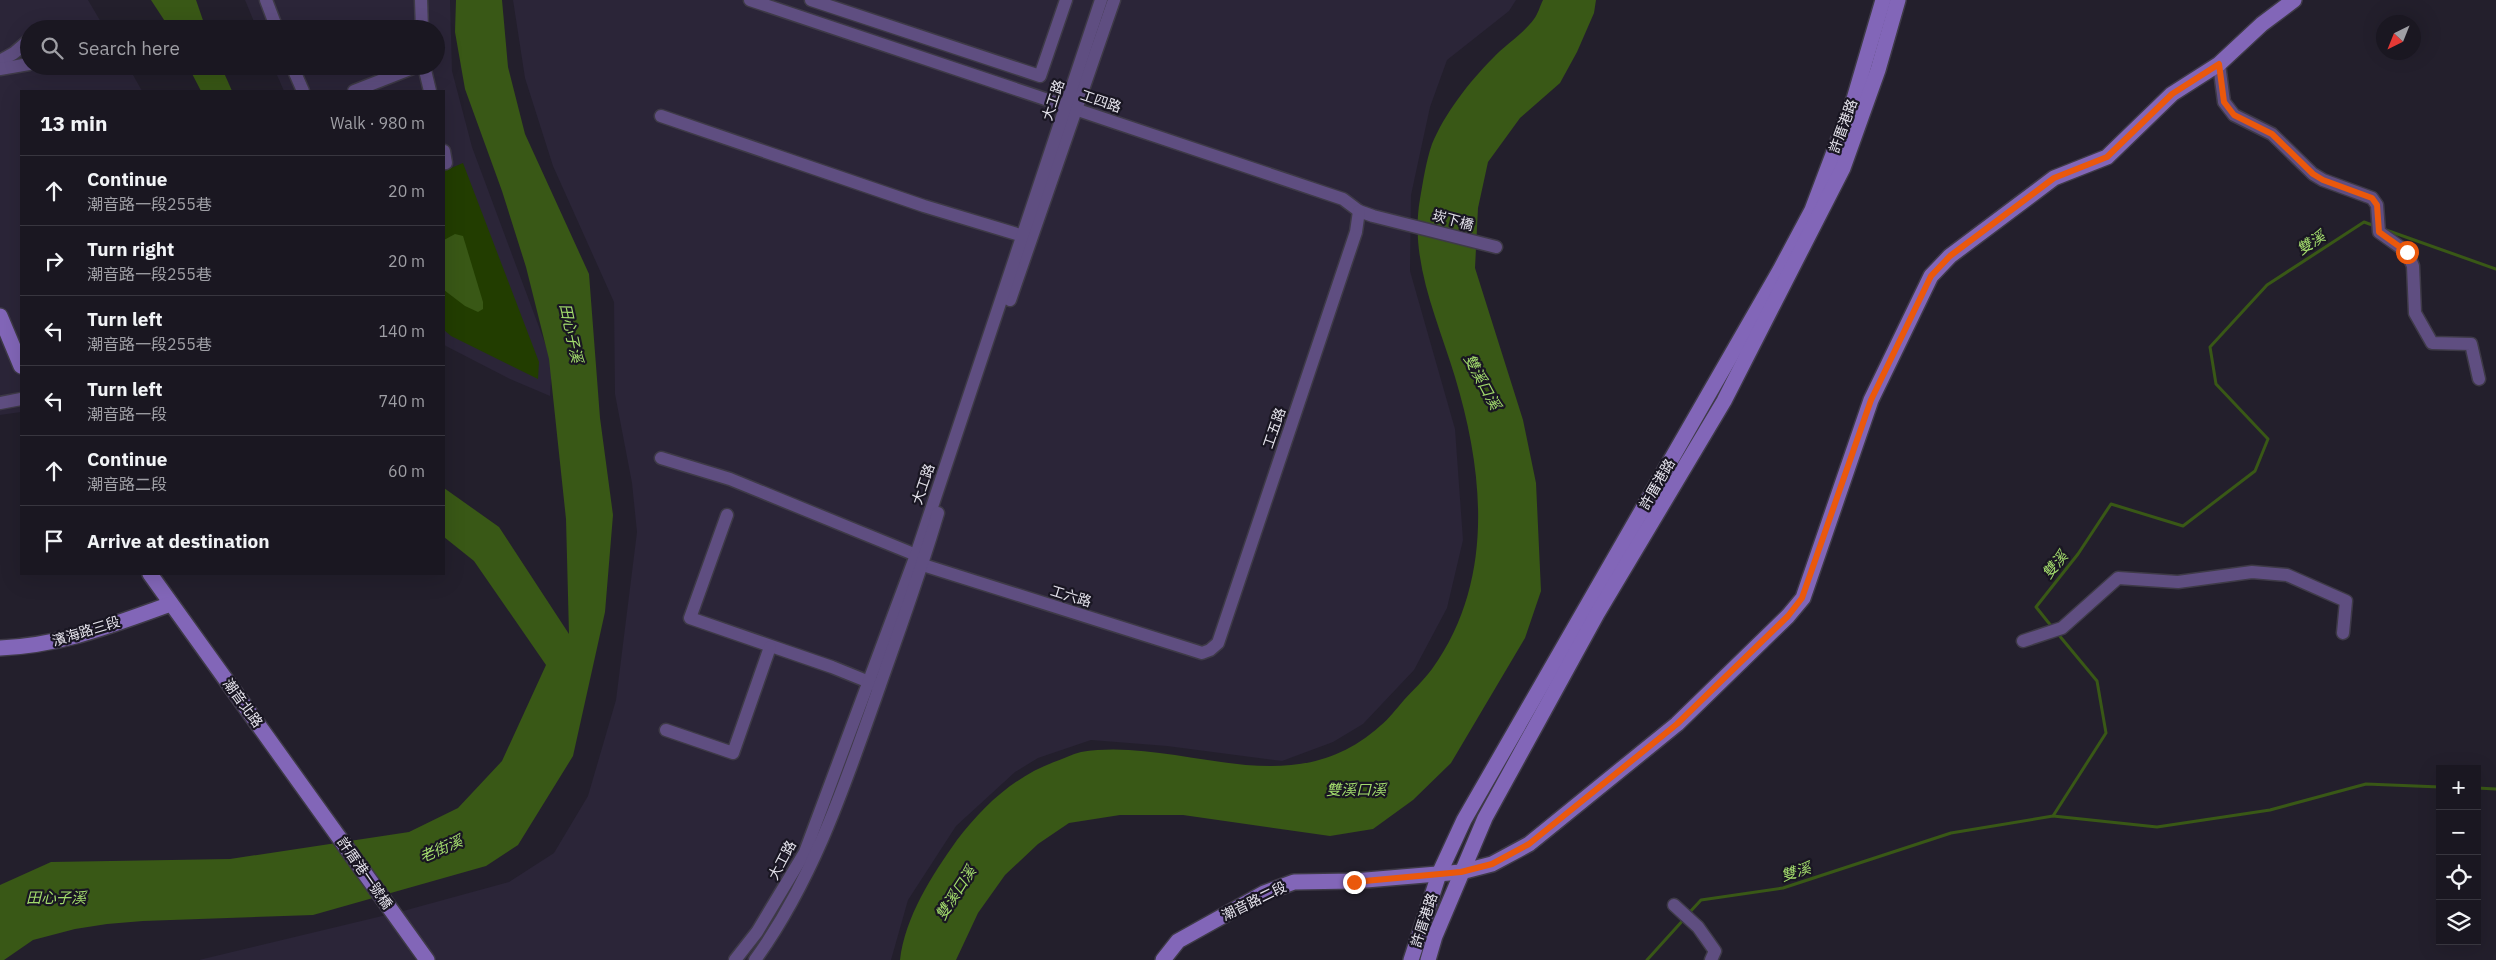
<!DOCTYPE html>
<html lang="en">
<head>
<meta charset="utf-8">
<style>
	:root { --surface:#1a1721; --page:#23202a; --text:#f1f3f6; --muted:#9f9fa5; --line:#38363f }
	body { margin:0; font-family:"IBM Plex Sans","Noto Sans TC",sans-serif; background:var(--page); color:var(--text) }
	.controls { position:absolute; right:15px; bottom:15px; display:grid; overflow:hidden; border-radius:0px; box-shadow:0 5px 20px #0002 }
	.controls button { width:45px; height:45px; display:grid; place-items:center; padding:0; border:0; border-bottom:1px solid var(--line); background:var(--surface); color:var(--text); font:25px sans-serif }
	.compass { position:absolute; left:2376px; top:15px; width:45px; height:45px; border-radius:50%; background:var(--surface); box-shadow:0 5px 20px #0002; rotate:223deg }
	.stop { position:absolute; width:15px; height:15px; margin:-11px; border:4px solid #ea580c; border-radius:50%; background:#fff }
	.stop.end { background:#ea580c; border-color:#fff; box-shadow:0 1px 5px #0008 }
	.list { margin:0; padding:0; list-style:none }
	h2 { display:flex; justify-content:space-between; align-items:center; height:65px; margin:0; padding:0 20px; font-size:21px }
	h2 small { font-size:16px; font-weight:400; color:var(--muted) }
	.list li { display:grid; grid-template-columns:32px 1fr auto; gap:15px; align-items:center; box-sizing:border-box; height:70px; padding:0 20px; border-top:1px solid var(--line) }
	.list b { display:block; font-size:19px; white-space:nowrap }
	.list p { margin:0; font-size:16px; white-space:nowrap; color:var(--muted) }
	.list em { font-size:16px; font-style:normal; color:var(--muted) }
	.icon { flex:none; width:28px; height:28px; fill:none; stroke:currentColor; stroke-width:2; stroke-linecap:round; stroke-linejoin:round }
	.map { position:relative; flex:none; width:2496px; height:960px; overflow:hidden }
	.search { position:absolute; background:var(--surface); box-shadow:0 5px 20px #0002; left:20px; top:20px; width:425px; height:55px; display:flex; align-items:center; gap:12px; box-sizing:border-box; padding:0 18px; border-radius:28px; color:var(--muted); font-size:19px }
	.panel { position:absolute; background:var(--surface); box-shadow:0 5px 20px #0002; left:20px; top:90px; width:425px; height:485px; border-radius:0px }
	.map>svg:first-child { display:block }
</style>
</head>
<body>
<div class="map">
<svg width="2496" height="960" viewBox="0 0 2496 960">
	<rect width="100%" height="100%" fill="#231f2c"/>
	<g fill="#2b2538">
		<path d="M 0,0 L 88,0 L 105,29 L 29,29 L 29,66 L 128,66 L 142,91 L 21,91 L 21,412 L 0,415 Z"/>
		<path d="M 245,0 L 450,0 L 452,71 L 472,147 L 552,362 L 550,396 L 510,379 L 444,345 L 444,91 L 284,91 L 273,66 L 436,66 L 436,29 L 257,29 Z"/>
		<path d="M 513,0 L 1516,0 L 1509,11 L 1447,60 L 1430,107 L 1411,195 L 1410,271 L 1455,429 L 1463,540 L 1447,608 L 1414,670 L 1363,724 L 1333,742 L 1282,761 L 1167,746 L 1091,740 L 1038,758 L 1015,772 L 956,826 L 908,900 L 891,960 L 199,960 L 403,911 L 509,882 L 554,853 L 588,796 L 616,700 L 637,532 L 632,483 L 615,394 L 614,302 L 553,166 L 525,78 Z"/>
	</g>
	<path fill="#223d00" d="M 463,163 L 539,362 L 538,379 L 451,336 L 444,330 L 444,171 Z"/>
	<g fill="#395816">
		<path d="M 151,0 L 196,0 L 206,29 L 170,29 Z"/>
		<path d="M 456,0 L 502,0 L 508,67 L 525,134 L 589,274 L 600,418 L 613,515 L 605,612 L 573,756 L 518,845 L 486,866 L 313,915 L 143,921 L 107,924 L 75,929 L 33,940 L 4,960 L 0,960 L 0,885 L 51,862 L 230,859 L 409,832 L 458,808 L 502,761 L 546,665 L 474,561 L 444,537 L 444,488 L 499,527 L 569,634 L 566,519 L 549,359 L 526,267 L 502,191 L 465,89 L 455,32 Z"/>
		<path d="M 1543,0 L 1596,0 L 1594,13 L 1577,52 L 1560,83 L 1520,118 L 1488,162 L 1478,208 L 1475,268 L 1523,420 L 1536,483 L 1541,591 L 1525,638 L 1451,763 L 1413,800 L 1373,829 L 1330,836 L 1183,815 L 1120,815 L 1069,823 L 1038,844 L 1005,875 L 978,913 L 956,960 L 900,960 C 905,917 932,875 957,840 C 983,806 1014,777 1054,762 C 1063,759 1072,754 1081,752 C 1182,736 1289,808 1380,726 C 1389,719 1396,709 1404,700 C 1413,690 1424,680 1432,669 C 1495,582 1484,473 1455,377 C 1438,320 1409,261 1420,199 C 1423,182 1426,161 1432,144 C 1445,113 1469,82 1493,58 C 1505,45 1523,34 1534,19 C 1538,14 1540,6 1543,0 Z"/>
		<path d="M 188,66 L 221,66 L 232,91 L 201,91 Z"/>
		<path d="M 455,234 L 463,236 L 483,302 L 483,309 L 478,312 L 465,306 L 444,290 L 444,240 Z"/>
	</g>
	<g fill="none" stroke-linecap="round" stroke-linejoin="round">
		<g stroke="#395816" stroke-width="3">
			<path d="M 2386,230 L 2496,269"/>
			<path d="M 2052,627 L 2036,607 L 2078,554 L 2111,504 L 2183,526 L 2255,471 L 2268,439 L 2216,384 L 2210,347 L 2267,285 L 2364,222 L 2375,226"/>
			<path d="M 2477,788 L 2496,789"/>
			<path d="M 2053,816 L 2157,827 L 2270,810 L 2366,784 L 2440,787"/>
			<path d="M 1689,913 L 1701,900 L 1783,888 L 1951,833 L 2053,816 L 2106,733 L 2097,681 L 2058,634"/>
			<path d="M 1647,960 L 1685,918"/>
		</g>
		<g stroke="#3e3a47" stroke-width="15">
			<g id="street">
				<path d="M 266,0 L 277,29"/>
				<path d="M 421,0 L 422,29"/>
				<path d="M 750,0 L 1343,199 L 1359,211 L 1373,216 L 1496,247"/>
				<path d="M 811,0 L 1040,76 L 1066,0"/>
				<path d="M 0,61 L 14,53 L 29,40"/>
				<path d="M 2219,64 L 2224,102 L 2234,115 L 2272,134 L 2313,174 L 2323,180 L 2372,198 L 2377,205 L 2379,232 L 2407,252 L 2413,266 L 2415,313 L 2432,343 L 2471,344 L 2479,379"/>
				<path d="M 292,66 L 303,91"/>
				<path d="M 424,66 L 430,91"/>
				<path d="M 0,69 L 29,64"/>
				<path d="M 354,91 L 418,66"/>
				<path d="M 661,116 L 924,206 L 1030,238"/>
				<path d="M 444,151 L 446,163 L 444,163"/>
				<path d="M 1010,300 L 1114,0"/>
				<path d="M 0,403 L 21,399"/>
				<path d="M 661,458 L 730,479 L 916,555"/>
				<path d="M 727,515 L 690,618 L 832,667 L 874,684"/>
				<path d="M 923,565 L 1202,653 L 1210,650 L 1218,643 L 1356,232 L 1359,211"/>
				<path d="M 2023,641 L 2062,628 L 2118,578 L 2178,582 L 2252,572 L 2287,575 L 2346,601 L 2343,633"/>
				<path d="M 666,730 L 733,753 L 770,647"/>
				<path d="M 1674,905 L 1698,927 L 1715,951 L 1711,960"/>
				<path d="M 735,960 L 757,932 L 805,852 L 916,555 L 1101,0"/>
				<path d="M 755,960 C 815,877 846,781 880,685 C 900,628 921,571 938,513"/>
			</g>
		</g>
		<g stroke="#3e3a47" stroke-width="18">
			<g id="secondary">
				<path d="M 0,316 L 21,366"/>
				<path d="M 150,574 L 427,960"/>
				<path d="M 0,648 C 64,645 111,625 171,604"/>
				<path d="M 1163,960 L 1178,941 L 1264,893 L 1294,882 L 1354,881 L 1461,872 L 1492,864 L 1529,844 L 1677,724 L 1788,616 L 1803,598 L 1871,400 L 1931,276 L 1950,256 L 2054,178 L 2107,157 L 2172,94 L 2219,64 L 2262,24 L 2294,0"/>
				<path d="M 1411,960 L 1439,874 L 1464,820 L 1780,270 L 1812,210 L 1854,99 L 1883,0"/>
				<path d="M 1428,960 L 1435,936 L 1485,818 L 1597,614 L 1724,401 L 1843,168 L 1878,70 L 1898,0"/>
			</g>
		</g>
		<use href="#street" stroke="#5f4e81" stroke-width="12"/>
		<use href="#secondary" stroke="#8266b8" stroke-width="15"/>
	</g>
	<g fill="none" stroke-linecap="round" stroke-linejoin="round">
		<path stroke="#ea580c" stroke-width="6" d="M 1354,882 L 1461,872 L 1492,864 L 1529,844 L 1677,724 L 1788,616 L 1802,598 L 1871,400 L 1931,276 L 1950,256 L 2054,178 L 2107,157 L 2172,94 L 2219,64 L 2224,102 L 2234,115 L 2272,134 L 2313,174 L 2323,180 L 2372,198 L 2377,205 L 2379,232 L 2407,252"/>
	</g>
	<g text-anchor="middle" stroke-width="4.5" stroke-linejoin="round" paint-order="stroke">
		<g font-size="14" fill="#e5e3ec" stroke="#191622">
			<text transform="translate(1053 100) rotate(-72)" y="5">大工路</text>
			<text transform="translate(1101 101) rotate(19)" y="5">工四路</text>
			<text transform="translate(1843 126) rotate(-70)" y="5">許厝港路</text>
			<text transform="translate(1453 220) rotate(15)" y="5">崁下橋</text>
			<text transform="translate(1274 428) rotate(-71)" y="5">工五路</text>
			<text transform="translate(923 484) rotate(-71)" y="5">大工路</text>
			<text transform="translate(1657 484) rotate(-60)" y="5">許厝港路</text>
			<text transform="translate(1071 596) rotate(17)" y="5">工六路</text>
			<text transform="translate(86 631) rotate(-17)" y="5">濱海路三段</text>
			<text transform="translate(243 703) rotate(54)" y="5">潮音北路</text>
			<text transform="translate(782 860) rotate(-62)" y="5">大工路</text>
			<text transform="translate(365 873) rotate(55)" y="5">許厝港一號橋</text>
			<text transform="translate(1254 901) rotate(-26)" y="5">潮音路二段</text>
			<text transform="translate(1424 920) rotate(-72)" y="5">許厝港路</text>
		</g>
		<g font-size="15" font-style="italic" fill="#a2db6c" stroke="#191622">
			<text transform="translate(2311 243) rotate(-33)" y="5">雙溪</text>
			<text transform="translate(571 333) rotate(78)" y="5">田心子溪</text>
			<text transform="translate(1482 382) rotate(62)" y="5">雙溪口溪</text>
			<text transform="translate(2055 565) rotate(-51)" y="5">雙溪</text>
			<text x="1356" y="795">雙溪口溪</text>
			<text transform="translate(441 849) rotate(-23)" y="5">老街溪</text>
			<text transform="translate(1796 872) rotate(-17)" y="5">雙溪</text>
			<text transform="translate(956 893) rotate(-57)" y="5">雙溪口溪</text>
			<text x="56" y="903">田心子溪</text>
		</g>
	</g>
</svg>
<div class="controls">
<button>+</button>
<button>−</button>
<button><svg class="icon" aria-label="locate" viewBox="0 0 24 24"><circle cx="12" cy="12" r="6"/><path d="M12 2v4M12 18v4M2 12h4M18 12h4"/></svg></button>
<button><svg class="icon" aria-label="layers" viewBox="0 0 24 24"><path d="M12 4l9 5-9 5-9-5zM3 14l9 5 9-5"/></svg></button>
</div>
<svg class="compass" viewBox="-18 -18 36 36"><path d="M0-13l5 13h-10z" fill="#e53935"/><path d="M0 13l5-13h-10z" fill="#9f9fa5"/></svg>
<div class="stop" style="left:2407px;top:252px"></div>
<div class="stop end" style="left:1354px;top:882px"></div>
<div class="search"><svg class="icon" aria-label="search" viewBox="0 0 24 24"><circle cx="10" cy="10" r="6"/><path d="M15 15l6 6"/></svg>Search here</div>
<section class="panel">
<h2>13 min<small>Walk · 980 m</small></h2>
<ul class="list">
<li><svg class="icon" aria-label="ahead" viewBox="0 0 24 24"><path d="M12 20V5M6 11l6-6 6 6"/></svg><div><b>Continue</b><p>潮音路一段255巷</p></div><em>20 m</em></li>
<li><svg class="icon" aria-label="right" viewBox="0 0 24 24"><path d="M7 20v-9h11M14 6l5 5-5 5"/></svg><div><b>Turn right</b><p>潮音路一段255巷</p></div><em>20 m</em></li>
<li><svg class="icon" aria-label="left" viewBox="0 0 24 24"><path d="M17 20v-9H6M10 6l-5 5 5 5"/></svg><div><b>Turn left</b><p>潮音路一段255巷</p></div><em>140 m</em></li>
<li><svg class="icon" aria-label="left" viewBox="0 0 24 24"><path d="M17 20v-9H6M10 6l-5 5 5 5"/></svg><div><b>Turn left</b><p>潮音路一段</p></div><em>740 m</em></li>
<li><svg class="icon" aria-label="ahead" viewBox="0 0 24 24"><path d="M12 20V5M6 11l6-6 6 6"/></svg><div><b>Continue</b><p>潮音路二段</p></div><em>60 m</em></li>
<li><svg class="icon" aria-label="arrive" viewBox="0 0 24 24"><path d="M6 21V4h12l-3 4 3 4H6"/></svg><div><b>Arrive at destination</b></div></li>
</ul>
</section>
</div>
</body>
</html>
